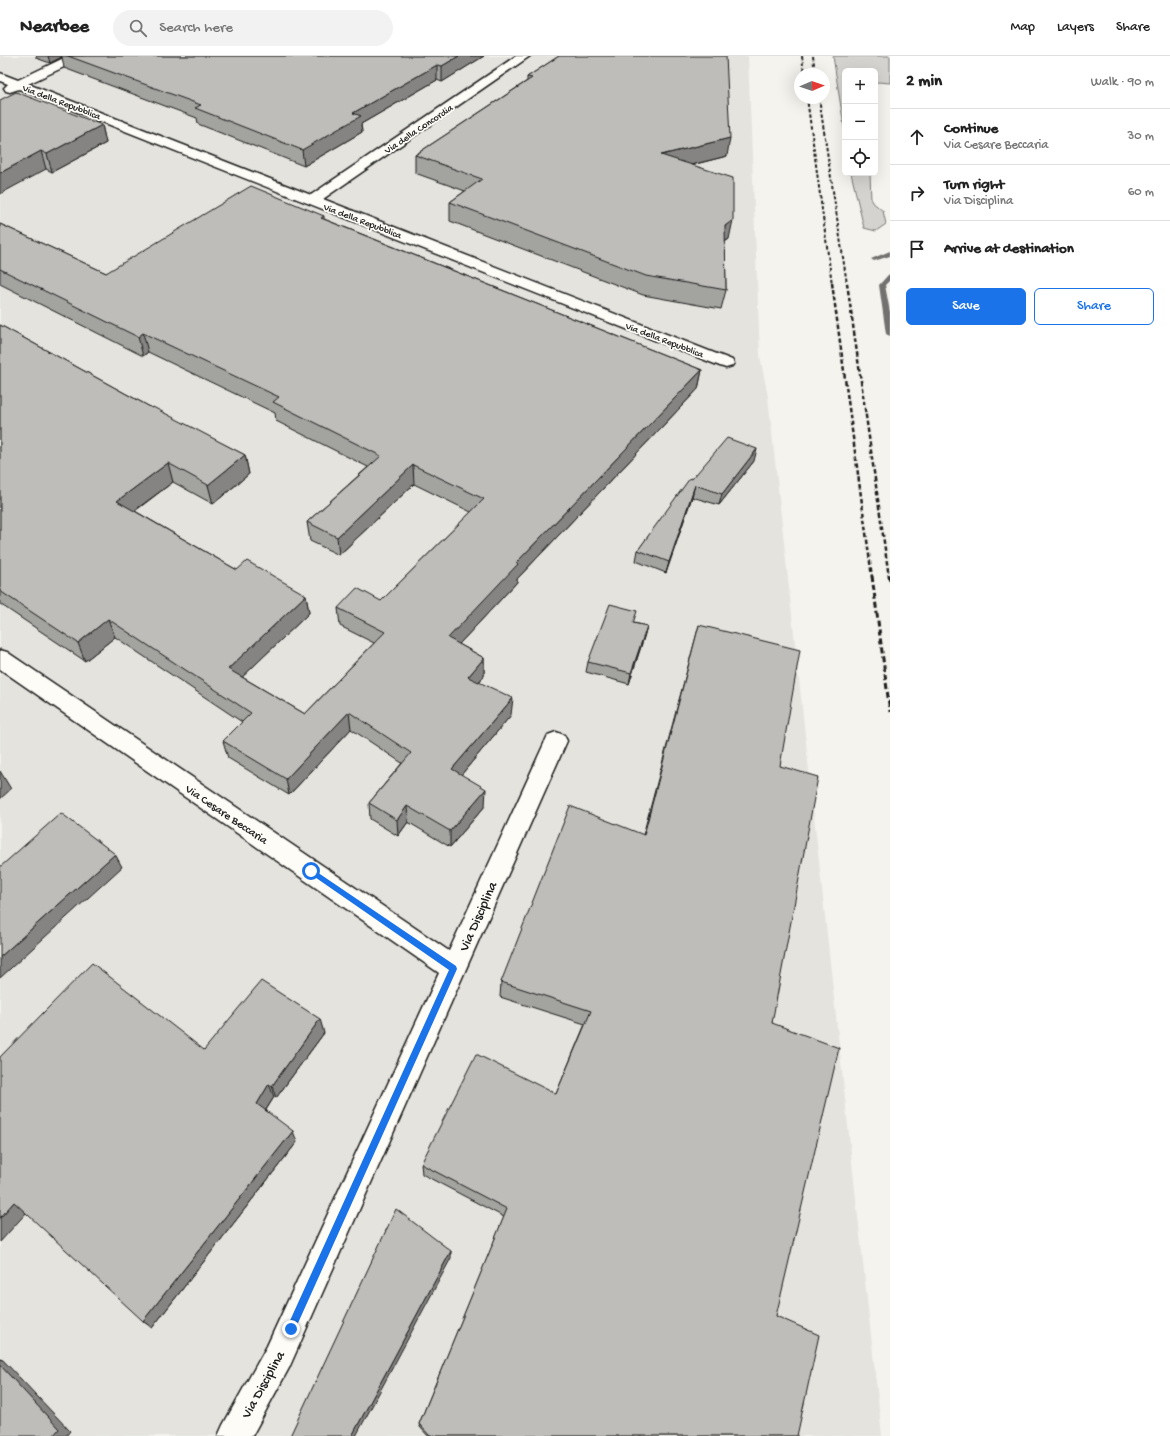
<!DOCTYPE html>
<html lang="en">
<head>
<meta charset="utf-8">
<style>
	:root { --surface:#fff; --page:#f2f2f2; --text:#222; --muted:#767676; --line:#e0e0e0; --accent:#1a73e8 }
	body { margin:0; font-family:"Gochi Hand",sans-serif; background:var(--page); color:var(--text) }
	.controls { position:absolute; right:12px; top:12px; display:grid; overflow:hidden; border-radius:6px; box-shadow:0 4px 16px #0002 }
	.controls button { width:36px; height:36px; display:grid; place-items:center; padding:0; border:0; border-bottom:1px solid var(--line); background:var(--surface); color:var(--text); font:20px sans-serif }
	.compass { position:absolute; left:794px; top:12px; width:36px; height:36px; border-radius:50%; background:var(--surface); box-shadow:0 4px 16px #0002; rotate:88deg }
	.stop { position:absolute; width:12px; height:12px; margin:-9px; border:3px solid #1a73e8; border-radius:50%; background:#fff }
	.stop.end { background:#1a73e8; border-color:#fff; box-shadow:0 1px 4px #0008 }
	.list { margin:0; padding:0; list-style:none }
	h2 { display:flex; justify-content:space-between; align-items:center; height:52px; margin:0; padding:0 16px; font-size:17px }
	h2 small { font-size:13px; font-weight:400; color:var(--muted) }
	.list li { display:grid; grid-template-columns:26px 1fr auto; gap:12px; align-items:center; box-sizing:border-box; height:56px; padding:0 16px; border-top:1px solid var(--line) }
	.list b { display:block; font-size:15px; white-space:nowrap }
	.list p { margin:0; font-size:13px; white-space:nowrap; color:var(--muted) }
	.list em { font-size:13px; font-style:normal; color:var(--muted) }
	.actions { display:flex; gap:8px; padding:12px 16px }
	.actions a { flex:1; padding:9px 0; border:1px solid var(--accent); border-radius:6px; text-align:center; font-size:14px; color:var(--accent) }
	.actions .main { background:var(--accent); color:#fff }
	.icon { flex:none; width:22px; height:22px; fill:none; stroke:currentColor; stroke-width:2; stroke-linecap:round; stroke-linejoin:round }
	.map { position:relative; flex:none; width:890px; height:1380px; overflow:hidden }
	header { display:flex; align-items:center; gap:24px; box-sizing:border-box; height:56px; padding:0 20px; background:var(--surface); border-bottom:1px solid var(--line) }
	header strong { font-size:19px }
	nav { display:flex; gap:22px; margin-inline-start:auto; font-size:14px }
	.search { width:280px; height:36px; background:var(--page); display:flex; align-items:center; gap:10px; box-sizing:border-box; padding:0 14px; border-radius:22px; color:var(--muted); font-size:15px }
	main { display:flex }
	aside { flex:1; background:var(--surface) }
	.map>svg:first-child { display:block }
</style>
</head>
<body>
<header>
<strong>Nearbee</strong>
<div class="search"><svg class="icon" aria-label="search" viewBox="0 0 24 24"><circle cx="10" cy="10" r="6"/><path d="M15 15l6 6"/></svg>Search here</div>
<nav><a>Map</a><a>Layers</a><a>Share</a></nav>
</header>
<main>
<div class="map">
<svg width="890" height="1380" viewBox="0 0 890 1380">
	<rect width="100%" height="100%" fill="#f4f3ee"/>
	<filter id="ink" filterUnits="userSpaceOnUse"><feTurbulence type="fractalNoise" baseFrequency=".025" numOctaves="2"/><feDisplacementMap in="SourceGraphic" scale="8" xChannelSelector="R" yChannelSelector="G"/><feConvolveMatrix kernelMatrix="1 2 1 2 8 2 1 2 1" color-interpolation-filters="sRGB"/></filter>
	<g filter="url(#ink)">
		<path fill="#e4e3de" d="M 0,0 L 748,0 L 760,300 L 768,341 L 882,1380 L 0,1380 Z"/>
		<g fill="#d4d3cf" stroke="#787876">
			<path d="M 833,0 L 890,0 L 890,27 L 878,26 L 875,28 L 875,15 L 845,15 L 845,77 Z"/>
			<path d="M 851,117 L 870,117 L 871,145 L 883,155 L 886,168 L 876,175 L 864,172 Z"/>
		</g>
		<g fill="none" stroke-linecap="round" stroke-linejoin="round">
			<g fill="#72716f" fill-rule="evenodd">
				<path d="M 890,195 L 890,200 L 874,205 L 871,203 Z"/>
				<path d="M 890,218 L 890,224 L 885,229 L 890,256 L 890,280 L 886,278 L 879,229 L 888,219 Z"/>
			</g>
			<g stroke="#1c1c1c" stroke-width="3">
				<g id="minor">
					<path d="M 68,0 L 83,0 L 81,3 L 28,28 L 311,139 L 516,0 L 530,0 L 323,143 L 732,304 L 734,307 L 732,310 L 726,312 L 720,310 L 19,33 L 10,36 L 6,35 L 4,32 L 8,28 L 0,25 L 0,17 L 18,24 Z"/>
					<path d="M 0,594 L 7,596 L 449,895 L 548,679 L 556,676 L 564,679 L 567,685 L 289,1312 L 252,1380 L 218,1380 L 223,1369 L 267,1290 L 439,917 L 0,613 Z"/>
				</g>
			</g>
			<use href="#minor" fill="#fdfcf7" fill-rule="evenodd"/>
			<g stroke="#1c1c1c" stroke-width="2" stroke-dasharray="3.5 2" stroke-linecap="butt">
				<path d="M 802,0 L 804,18"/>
				<path d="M 813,0 L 815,18"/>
				<path d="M 807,42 L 832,228"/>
				<path d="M 819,42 L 847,228"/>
			</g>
			<g stroke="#1c1c1c" stroke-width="2.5" stroke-dasharray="4.5 2.5" stroke-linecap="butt">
				<path d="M 832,227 L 872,521"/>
				<path d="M 847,227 L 889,521"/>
			</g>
			<g stroke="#1c1c1c" stroke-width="3" stroke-dasharray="6 3" stroke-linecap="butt">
				<path d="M 872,520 L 890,656"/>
				<path d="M 889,520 L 890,525"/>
			</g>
		</g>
		<g fill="#a3a3a0" stroke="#1c1c1c">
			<path d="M 36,0 L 484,0 L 442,26 L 437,24 L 361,68 L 362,76 L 304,110 L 198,68 L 197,62 L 64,12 L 62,1 L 50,7 L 36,2 Z"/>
			<path d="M 559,0 L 727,100 L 692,109 L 729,183 L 725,186 L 726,234 L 721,253 L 643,239 L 450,165 L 450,146 L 465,135 L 415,117 L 415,99 L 527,25 L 527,21 Z"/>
			<path d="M 0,44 L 102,69 L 106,87 L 52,116 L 46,113 Z"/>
			<path d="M 324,160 L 324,163 L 702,314 L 698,333 L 517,523 L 517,526 L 459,588 L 484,602 L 484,620 L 479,626 L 511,659 L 461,719 L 485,750 L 450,791 L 408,766 L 398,780 L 370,763 L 369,747 L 402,707 L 351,673 L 289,739 L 228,702 L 223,685 L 242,666 L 115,581 L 85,605 L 0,548 L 0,269 L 152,352 L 245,399 L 249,418 L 213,448 L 173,426 L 135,455 L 237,514 L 306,539 L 309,557 L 242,621 L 305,658 L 374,587 L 340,570 L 338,552 L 381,545 L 471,456 L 414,428 L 339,499 L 310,485 L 307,466 L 368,411 L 276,365 L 275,357 L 148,296 L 143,300 L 0,228 L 0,168 L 106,217 Z"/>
			<path d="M 754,405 L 719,449 L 692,441 L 666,517 L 636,505 L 638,494 L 692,423 Z"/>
			<path d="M 634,567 L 647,570 L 644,581 L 629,628 L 586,616 L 588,606 Z"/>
			<path d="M 699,569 L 780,710 L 772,967 L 776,1260 L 797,1380 L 428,1380 L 420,1371 L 419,1368 L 504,1161 L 422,1118 L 421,1108 L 556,1038 L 585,968 L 500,941 L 501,926 L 643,779 Z"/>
			<path d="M 324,977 L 276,1042 L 274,1041 L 266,1054 L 297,1086 L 152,1272 L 143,1265 L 0,1001 L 204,994 Z"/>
		</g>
		<g fill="#858482" stroke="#1c1c1c">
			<path d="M 48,0 L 61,0 L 62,1 L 50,7 Z"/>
			<path d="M 459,0 L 484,0 L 442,26 L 442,10 Z"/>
			<path d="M 437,9 L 437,24 L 361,68 L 362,76 L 304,110 L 302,94 L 353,57 Z"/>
			<path d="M 102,69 L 106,87 L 52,116 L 47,98 Z"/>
			<path d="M 730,82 L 727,100 L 659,117 L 661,99 Z"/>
			<path d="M 41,95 L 46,113 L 0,138 L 0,117 Z"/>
			<path d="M 733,164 L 729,183 L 721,188 L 725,170 Z"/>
			<path d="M 143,277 L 148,296 L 143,300 L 138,281 Z"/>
			<path d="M 702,314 L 698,333 L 517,523 L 517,526 L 448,600 L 448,582 L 516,507 Z"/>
			<path d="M 757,393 L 754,405 L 719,449 L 722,438 Z"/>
			<path d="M 245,399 L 249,418 L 213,448 L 208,429 Z"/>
			<path d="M 168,407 L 173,426 L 123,463 L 117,445 Z"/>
			<path d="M 413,409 L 414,428 L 339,499 L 337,481 Z"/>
			<path d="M 695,429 L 692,441 L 666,517 L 669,506 Z"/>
			<path d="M 306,539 L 309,557 L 232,631 L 228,613 Z"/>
			<path d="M 108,563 L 115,581 L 85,605 L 78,587 Z"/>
			<path d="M 647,570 L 644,581 L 629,628 L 631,617 Z"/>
			<path d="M 484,602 L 484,620 L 468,638 L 468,621 Z"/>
			<path d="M 513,642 L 511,659 L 452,730 L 452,713 Z"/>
			<path d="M 349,656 L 351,673 L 289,739 L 286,723 Z"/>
			<path d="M 0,715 L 11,733 L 0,743 Z"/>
			<path d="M 486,733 L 485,750 L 450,791 L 450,775 Z"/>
			<path d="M 407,750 L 408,766 L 398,780 L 397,764 Z"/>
			<path d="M 115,798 L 122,811 L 0,922 L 0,901 Z"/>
			<path d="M 320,963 L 324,977 L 276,1042 L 272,1030 Z"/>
			<path d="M 269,1028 L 274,1041 L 262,1060 L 257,1048 Z"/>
			<path d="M 293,1075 L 297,1086 L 152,1272 L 143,1265 Z"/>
			<path d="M 14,1146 L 27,1156 L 0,1186 L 0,1162 Z"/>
			<path d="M 451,1195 L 451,1202 L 356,1380 L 352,1380 Z"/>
			<path d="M 0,1303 L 3,1304 L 70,1375 L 66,1380 L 53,1380 L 0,1309 Z"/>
		</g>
		<g fill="#bebdba" stroke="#1c1c1c">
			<path d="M 68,0 L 459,0 L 442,10 L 437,9 L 353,57 L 361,60 L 302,94 L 195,52 L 201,49 Z"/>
			<path d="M 559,0 L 726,0 L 730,82 L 661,99 L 733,122 L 733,164 L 725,170 L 726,234 L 646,220 L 450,146 L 482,123 L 415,99 L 532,22 L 527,21 Z"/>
			<path d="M 16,36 L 102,69 L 47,98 L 41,95 L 0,117 L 0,44 Z"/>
			<path d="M 251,130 L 324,160 L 321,162 L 702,314 L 516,507 L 518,508 L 448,582 L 484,602 L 468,621 L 513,642 L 452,713 L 486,733 L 450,775 L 407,750 L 397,764 L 369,747 L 411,697 L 349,656 L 286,723 L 223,685 L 251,657 L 108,563 L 78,587 L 0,535 L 0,269 L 152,352 L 153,351 L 245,399 L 208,429 L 168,407 L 117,445 L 237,514 L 247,505 L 306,539 L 228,613 L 305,658 L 385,576 L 338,552 L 357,532 L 381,545 L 484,443 L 413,409 L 337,481 L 307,466 L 381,400 L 273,346 L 279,341 L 143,277 L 138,281 L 0,213 L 0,168 L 106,217 Z"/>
			<path d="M 727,382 L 757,393 L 722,438 L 695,429 L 669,506 L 638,494 L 690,422 L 692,423 Z"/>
			<path d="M 610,548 L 637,555 L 633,567 L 647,570 L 631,617 L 588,606 Z"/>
			<path d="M 699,569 L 800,594 L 780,710 L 818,721 L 772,967 L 839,992 L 776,1260 L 819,1279 L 797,1380 L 430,1380 L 419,1368 L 507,1153 L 421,1108 L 476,998 L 556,1038 L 591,955 L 501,926 L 570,750 L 644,779 Z"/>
			<path d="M 61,757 L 115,798 L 0,901 L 0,811 Z"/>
			<path d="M 92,907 L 204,994 L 261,925 L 320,963 L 272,1030 L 269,1028 L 257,1048 L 293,1075 L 143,1265 L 14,1146 L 0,1162 L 0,1001 Z"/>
			<path d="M 396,1153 L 451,1195 L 352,1380 L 290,1380 Z"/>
			<path d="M 0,1309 L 59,1373 L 53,1380 L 0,1380 Z"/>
		</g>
	</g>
	<path fill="#1a73e8" d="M 311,812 L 456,910 L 457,913 L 294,1276 L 291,1277 L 288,1276 L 286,1273 L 288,1269 L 449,914 L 309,817 L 309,813 Z"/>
	<g text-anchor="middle" stroke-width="3.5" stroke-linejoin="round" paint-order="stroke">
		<g font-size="10" fill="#1c1c1c" stroke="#fdfcf7">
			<text transform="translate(62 45) rotate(21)" y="4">Via della Repubblica</text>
			<text transform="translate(418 72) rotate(-34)" y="4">Via della Concordia</text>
			<text transform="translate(363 164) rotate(21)" y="4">Via della Repubblica</text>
			<text transform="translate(665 283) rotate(21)" y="4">Via della Repubblica</text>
		</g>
		<g font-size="12" fill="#1c1c1c" stroke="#fdfcf7">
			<text transform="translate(227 758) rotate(34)" y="4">Via Cesare Beccaria</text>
		</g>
		<g font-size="14" fill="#1c1c1c" stroke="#fdfcf7">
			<text transform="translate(477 860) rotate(-66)" y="5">Via Disciplina</text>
			<text transform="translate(262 1328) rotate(-61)" y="5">Via Disciplina</text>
		</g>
	</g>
</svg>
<div class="controls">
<button>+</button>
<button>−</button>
<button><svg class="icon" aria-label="locate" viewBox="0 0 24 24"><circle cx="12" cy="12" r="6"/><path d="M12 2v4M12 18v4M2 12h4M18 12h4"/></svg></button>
</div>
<svg class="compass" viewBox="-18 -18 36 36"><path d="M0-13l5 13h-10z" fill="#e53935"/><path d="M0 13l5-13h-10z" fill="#767676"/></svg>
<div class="stop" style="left:311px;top:815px"></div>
<div class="stop end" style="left:291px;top:1273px"></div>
</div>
<aside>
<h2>2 min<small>Walk · 90 m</small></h2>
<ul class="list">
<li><svg class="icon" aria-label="ahead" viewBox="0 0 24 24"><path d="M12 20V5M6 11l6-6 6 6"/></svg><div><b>Continue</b><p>Via Cesare Beccaria</p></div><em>30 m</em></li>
<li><svg class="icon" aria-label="right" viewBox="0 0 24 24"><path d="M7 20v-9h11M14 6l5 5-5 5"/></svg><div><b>Turn right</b><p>Via Disciplina</p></div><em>60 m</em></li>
<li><svg class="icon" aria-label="arrive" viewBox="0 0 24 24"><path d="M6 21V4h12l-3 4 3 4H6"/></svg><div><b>Arrive at destination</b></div></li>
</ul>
<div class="actions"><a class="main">Save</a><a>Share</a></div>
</aside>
</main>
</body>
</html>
